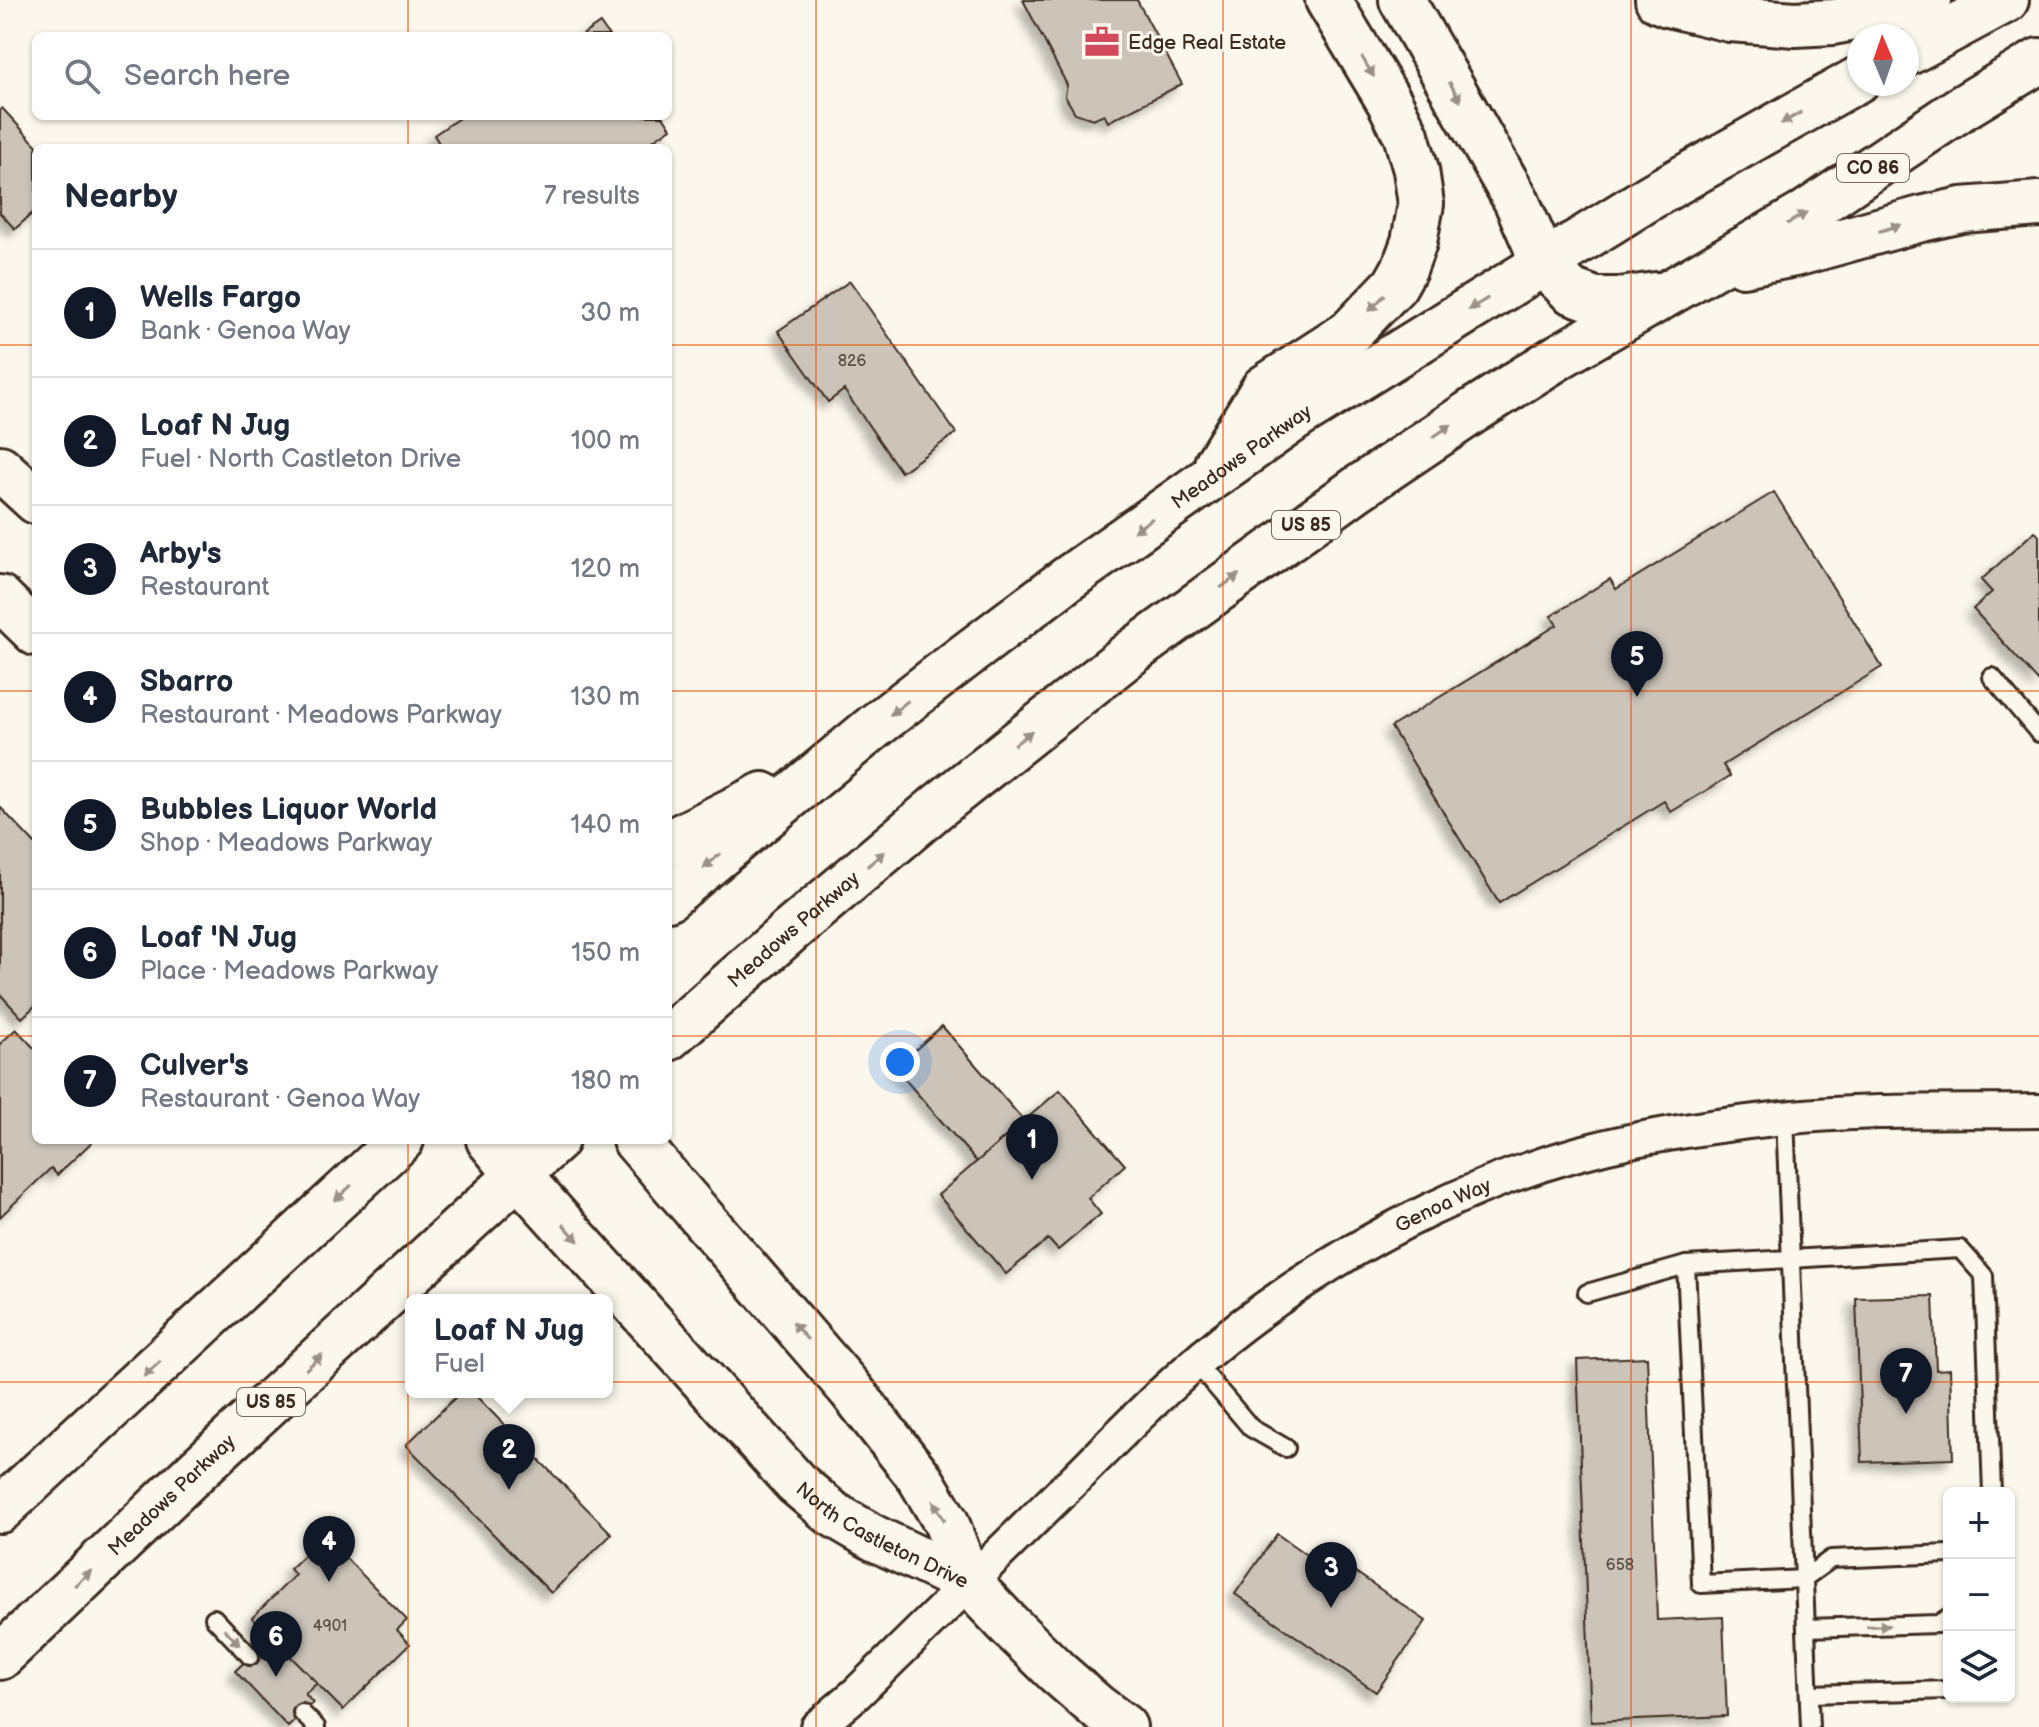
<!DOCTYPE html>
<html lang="en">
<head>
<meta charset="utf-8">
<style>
	:root { --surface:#fff; --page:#f2f2f3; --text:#1f2937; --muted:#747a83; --line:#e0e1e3; --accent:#111827 }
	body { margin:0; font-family:"Balsamiq Sans",sans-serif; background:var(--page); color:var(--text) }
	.controls { position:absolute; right:24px; bottom:24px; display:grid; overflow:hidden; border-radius:12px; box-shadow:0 2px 6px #0004 }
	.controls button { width:72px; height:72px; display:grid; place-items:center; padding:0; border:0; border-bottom:2px solid var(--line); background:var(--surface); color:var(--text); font:40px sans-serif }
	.compass { position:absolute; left:1847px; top:24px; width:72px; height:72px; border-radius:50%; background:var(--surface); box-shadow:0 2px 6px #0004; rotate:358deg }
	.you { position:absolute; left:900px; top:1062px; width:28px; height:28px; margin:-20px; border:6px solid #fff; border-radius:50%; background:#1a73e8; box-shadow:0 0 0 12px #1a73e833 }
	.badge { display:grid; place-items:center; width:52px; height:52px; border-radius:50%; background:var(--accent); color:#fff; font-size:26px; font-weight:700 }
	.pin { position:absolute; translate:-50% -66px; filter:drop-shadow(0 2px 4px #0008) }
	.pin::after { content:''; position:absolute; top:42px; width:28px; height:24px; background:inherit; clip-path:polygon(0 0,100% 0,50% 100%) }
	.popup { position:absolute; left:405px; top:1294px; width:208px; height:104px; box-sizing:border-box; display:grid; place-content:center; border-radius:12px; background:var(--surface); filter:drop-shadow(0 2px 6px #0005); font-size:26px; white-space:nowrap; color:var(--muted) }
	.popup b { font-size:30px; color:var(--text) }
	.popup::after { content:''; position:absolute; left:50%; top:100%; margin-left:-16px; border:16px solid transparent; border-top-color:var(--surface) }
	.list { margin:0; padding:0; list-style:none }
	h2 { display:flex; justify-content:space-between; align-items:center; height:104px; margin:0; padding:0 32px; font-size:34px }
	h2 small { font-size:26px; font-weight:400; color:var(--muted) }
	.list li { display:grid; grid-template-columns:52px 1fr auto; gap:24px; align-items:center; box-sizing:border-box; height:128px; padding:0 32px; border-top:2px solid var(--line) }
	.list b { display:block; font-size:30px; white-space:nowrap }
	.list p { margin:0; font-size:26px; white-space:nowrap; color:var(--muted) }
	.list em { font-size:26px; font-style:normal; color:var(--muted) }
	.icon { flex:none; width:44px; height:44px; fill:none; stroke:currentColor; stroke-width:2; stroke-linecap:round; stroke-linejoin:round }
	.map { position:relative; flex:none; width:2039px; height:1727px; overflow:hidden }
	.search { position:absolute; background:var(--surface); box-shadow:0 2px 6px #0004; left:32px; top:32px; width:640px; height:88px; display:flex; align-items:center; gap:20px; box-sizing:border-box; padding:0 28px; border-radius:12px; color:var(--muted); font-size:30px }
	.panel { position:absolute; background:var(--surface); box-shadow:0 2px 6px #0004; left:32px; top:144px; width:640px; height:1000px; border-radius:12px }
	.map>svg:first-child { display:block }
</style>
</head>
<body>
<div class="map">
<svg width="2039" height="1727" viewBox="0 0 2039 1727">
	<defs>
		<filter id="shadow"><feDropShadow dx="-7" dy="7" stdDeviation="4" flood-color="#0004"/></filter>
	</defs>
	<rect width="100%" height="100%" fill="#fbf7ec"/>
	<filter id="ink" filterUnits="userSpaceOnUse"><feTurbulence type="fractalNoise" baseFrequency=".0125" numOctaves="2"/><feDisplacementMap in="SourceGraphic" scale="16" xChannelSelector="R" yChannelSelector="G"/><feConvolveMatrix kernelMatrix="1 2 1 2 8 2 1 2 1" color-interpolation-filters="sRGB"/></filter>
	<g filter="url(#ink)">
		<g fill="#ccc4b9" stroke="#3b2a1e" stroke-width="2" filter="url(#shadow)">
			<path d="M 1023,0 L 1137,0 L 1182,84 L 1108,122 L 1104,114 L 1093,119 L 1075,113 L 1065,96 L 1067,85 Z"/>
			<path d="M 600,23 L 609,36 L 581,36 Z"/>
			<path d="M 2,108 L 39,148 L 36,148 L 36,210 L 15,229 L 0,213 L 0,110 Z"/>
			<path d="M 462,116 L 663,116 L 671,128 L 642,148 L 442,148 L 434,135 Z"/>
			<path d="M 850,281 L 956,433 L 901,472 L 844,390 L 828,402 L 778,331 Z"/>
			<path d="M 1774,492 L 1882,667 L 1723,765 L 1730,776 L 1671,812 L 1664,801 L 1499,903 L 1391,727 L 1557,625 L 1551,616 L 1610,579 L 1616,589 Z"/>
			<path d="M 2035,531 L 2039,536 L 2039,682 L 1973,609 L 1992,592 L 1981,580 Z"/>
			<path d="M 0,807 L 36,845 L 36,1005 L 22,1018 L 0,994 Z"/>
			<path d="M 942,1026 L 1024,1121 L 977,1162 L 895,1068 Z"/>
			<path d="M 16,1029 L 36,1050 L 36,1140 L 94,1140 L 57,1175 L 51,1168 L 0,1217 L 0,1044 Z"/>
			<path d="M 1060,1090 L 1125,1165 L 1088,1198 L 1101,1214 L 1058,1250 L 1048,1239 L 1006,1274 L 938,1195 Z"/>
			<path d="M 1933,1296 L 1936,1370 L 1950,1369 L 1953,1459 L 1862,1462 L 1856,1298 Z"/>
			<path d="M 1647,1357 L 1657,1620 L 1723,1617 L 1727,1716 L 1591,1722 L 1577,1360 Z"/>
			<path d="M 461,1392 L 472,1392 L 612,1534 L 551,1593 L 406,1445 Z"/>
			<path d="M 1277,1534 L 1325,1568 L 1334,1557 L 1426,1621 L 1376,1692 L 1235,1594 Z"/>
			<path d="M 324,1536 L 407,1620 L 397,1630 L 410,1644 L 343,1710 L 252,1618 L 295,1575 L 290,1569 Z"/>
			<path d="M 271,1637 L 317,1683 L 305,1694 L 313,1703 L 288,1727 L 235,1671 Z"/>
		</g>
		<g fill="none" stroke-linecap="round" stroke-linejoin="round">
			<g stroke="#3b2a1e" stroke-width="22">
				<g id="lane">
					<path d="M 1992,677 L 2039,733"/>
					<path d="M 1785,1117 L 1810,1727"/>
					<path d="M 1686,1265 L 1701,1584 L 1803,1579 L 1831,1559 L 1949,1554"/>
					<path d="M 1587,1293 L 1686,1265 L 1960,1249 L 1984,1276 L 1992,1493"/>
					<path d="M 1196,1363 L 1251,1428 L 1286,1448"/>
					<path d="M 214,1618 L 250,1656"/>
					<path d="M 1806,1628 L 1938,1624 L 1949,1617"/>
					<path d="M 1809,1694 L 1949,1690"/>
					<path d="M 302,1713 L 316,1727"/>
				</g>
			</g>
			<g stroke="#3b2a1e" stroke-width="38">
				<g id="street">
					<path id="s1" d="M 817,1727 L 857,1693 C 929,1622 1002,1551 1074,1480 C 1128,1426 1181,1371 1242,1325 C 1359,1237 1494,1168 1639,1139 C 1687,1130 1735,1123 1783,1118 C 1868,1109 1954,1112 2039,1111"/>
				</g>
			</g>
			<g stroke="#3b2a1e" stroke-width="50">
				<g id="secondary">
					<path d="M 0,468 L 36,501"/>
					<path d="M 0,598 L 36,633"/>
					<path id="s2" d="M 489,1140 L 518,1175 L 796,1483 L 833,1514 L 874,1538 L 969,1583"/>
					<path d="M 635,1140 L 851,1390 L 920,1478 L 946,1522 L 969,1583 L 1010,1626 L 1057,1672 L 1097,1707 L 1124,1727"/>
				</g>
			</g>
			<g stroke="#3b2a1e" stroke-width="50">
				<g id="highway">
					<path d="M 1402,0 L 1516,200 L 1544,264 L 1571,291 L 1595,300 L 1620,300 L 1656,295"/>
					<path d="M 1658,0 L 1668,4 L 1730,19 L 1795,24 L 1833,22 L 1881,13 L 1929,0"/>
					<path d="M 1907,53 L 2006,0"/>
					<path d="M 1743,264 L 1795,254 L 1921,219 L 1962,210 L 2039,204"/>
					<path d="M 1217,464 L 1264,388 L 1349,333 L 1395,285 L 1404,269 L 1414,242 L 1421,204 L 1416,170 L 1406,135 L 1390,103 L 1328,0"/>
					<path d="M 668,843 L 763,795"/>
					<path id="s3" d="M 668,898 L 875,726 L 960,660 L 1066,580 L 1298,416 L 1652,196 L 1859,79"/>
					<path id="s4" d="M 668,1038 L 791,930 L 937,807 L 1132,652 L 1357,489 L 1473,411 L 1560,356 L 1803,215 L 1960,109 L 2039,61"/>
					<path d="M 0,1510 L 401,1140"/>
					<path id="s5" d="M 0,1657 L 197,1470 L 556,1140"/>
				</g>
			</g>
			<use href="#lane" stroke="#fbf7ec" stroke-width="16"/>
			<use href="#street" stroke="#fbf7ec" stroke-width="32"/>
			<use href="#secondary" stroke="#fbf7ec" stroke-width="44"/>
			<use href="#highway" stroke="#fbf7ec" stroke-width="44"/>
		</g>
		<defs><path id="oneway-solid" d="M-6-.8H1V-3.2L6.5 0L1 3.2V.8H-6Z" transform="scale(2)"/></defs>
		<g fill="#9b9085">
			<use href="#oneway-solid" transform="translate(1368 67) rotate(59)"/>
			<use href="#oneway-solid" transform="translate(1455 92) rotate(61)"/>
			<use href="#oneway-solid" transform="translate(1791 118) rotate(150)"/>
			<use href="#oneway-solid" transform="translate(1797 218) rotate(-31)"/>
			<use href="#oneway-solid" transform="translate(1890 228) rotate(-17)"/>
			<use href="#oneway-solid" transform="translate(1377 303) rotate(134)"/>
			<use href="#oneway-solid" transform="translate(1478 304) rotate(149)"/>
			<use href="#oneway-solid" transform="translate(1442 431) rotate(-34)"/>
			<use href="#oneway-solid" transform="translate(1143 525) rotate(145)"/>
			<use href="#oneway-solid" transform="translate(1230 581) rotate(-36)"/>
			<use href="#oneway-solid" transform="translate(899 708) rotate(142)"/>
			<use href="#oneway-solid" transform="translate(1023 738) rotate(-39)"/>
			<use href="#oneway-solid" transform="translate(876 859) rotate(-40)"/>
			<use href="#oneway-solid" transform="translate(712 861) rotate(139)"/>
			<use href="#oneway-solid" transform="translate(343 1193) rotate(137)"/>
			<use href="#oneway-solid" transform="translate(571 1233) rotate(48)"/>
			<use href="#oneway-solid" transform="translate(800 1331) rotate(-131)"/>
			<use href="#oneway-solid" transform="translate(314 1362) rotate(-43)"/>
			<use href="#oneway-solid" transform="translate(152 1369) rotate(137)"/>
			<use href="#oneway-solid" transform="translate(939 1511) rotate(-120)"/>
			<use href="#oneway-solid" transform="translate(83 1578) rotate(-43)"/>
			<use href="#oneway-solid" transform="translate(1878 1626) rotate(-2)"/>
			<use href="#oneway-solid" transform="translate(232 1637) rotate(46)"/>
		</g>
	</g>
	<path fill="none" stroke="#e8590c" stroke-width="2" stroke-opacity="0.55" d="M 408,0 L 408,36M 816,0 L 816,1727M 1223,0 L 1223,1727M 1631,0 L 1631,1727M 408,116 L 408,148M 0,345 L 36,345M 668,345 L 2039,345M 0,691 L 36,691M 668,691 L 2039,691M 0,1036 L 36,1036M 668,1036 L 2039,1036M 408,1140 L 408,1727M 0,1382 L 2039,1382"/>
	<defs>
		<g id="office-bare" transform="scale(2.76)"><path d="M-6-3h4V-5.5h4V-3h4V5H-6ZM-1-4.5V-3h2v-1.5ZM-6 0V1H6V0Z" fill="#d1495b" stroke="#fbf7ec" stroke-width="2.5" paint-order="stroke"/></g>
	</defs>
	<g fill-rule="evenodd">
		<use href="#office-bare" x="1102" y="42"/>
	</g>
	<g text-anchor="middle" stroke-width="6" stroke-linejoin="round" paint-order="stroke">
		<g font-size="16" fill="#5f5045">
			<text x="852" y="366">826</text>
			<text x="1620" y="1570">658</text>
			<text x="330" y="1631">4901</text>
		</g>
		<g fill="#fbf7ec" stroke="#75685c" stroke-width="2">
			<rect x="1837" y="154" width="72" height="28" rx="6"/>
			<rect x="1272" y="511" width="68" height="28" rx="6"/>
			<rect x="237" y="1388" width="68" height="28" rx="6"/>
		</g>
		<g font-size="18" font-weight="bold" fill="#3b2a1e">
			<text x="1873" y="174">CO 86</text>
			<text x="1306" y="531">US 85</text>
			<text x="271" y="1408">US 85</text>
		</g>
		<g font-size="20" fill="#3b2a1e" stroke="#fbf7ec" text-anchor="start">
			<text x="1128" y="49">Edge Real Estate</text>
		</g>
		<g font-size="20" fill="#3b2a1e" stroke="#fbf7ec">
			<text dy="7" stroke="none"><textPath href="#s3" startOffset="724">Meadows Parkway</textPath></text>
			<text dy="7" stroke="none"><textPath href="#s4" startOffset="166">Meadows Parkway</textPath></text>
			<text dy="7" stroke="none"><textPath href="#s1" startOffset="820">Genoa Way</textPath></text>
			<text dy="7" stroke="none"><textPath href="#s5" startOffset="236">Meadows Parkway</textPath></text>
			<text dy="7" stroke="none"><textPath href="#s2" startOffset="562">North Castleton Drive</textPath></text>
		</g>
	</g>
</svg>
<div class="controls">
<button>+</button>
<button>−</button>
<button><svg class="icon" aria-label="layers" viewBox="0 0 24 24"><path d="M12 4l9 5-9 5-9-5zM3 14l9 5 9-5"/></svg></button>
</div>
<svg class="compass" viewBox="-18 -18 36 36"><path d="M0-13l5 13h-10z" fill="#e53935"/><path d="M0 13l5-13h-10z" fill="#747a83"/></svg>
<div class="you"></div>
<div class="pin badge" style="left:1032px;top:1180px">1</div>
<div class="pin badge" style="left:509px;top:1490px">2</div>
<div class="popup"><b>Loaf N Jug</b>Fuel</div>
<div class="pin badge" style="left:1331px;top:1608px">3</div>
<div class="pin badge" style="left:329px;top:1582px">4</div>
<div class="pin badge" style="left:1637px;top:697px">5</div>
<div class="pin badge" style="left:276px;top:1677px">6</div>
<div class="pin badge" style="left:1906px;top:1414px">7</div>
<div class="search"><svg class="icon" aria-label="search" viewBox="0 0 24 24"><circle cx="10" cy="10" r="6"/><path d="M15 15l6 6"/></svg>Search here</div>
<section class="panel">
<h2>Nearby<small>7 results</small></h2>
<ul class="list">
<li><span class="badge">1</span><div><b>Wells Fargo</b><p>Bank · Genoa Way</p></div><em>30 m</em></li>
<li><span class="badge">2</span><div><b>Loaf N Jug</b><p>Fuel · North Castleton Drive</p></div><em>100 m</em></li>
<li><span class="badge">3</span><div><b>Arby's</b><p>Restaurant</p></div><em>120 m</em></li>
<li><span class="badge">4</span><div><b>Sbarro</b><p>Restaurant · Meadows Parkway</p></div><em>130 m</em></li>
<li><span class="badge">5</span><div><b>Bubbles Liquor World</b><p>Shop · Meadows Parkway</p></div><em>140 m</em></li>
<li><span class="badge">6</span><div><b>Loaf 'N Jug</b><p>Place · Meadows Parkway</p></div><em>150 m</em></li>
<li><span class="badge">7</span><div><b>Culver's</b><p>Restaurant · Genoa Way</p></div><em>180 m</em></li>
</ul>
</section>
</div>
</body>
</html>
